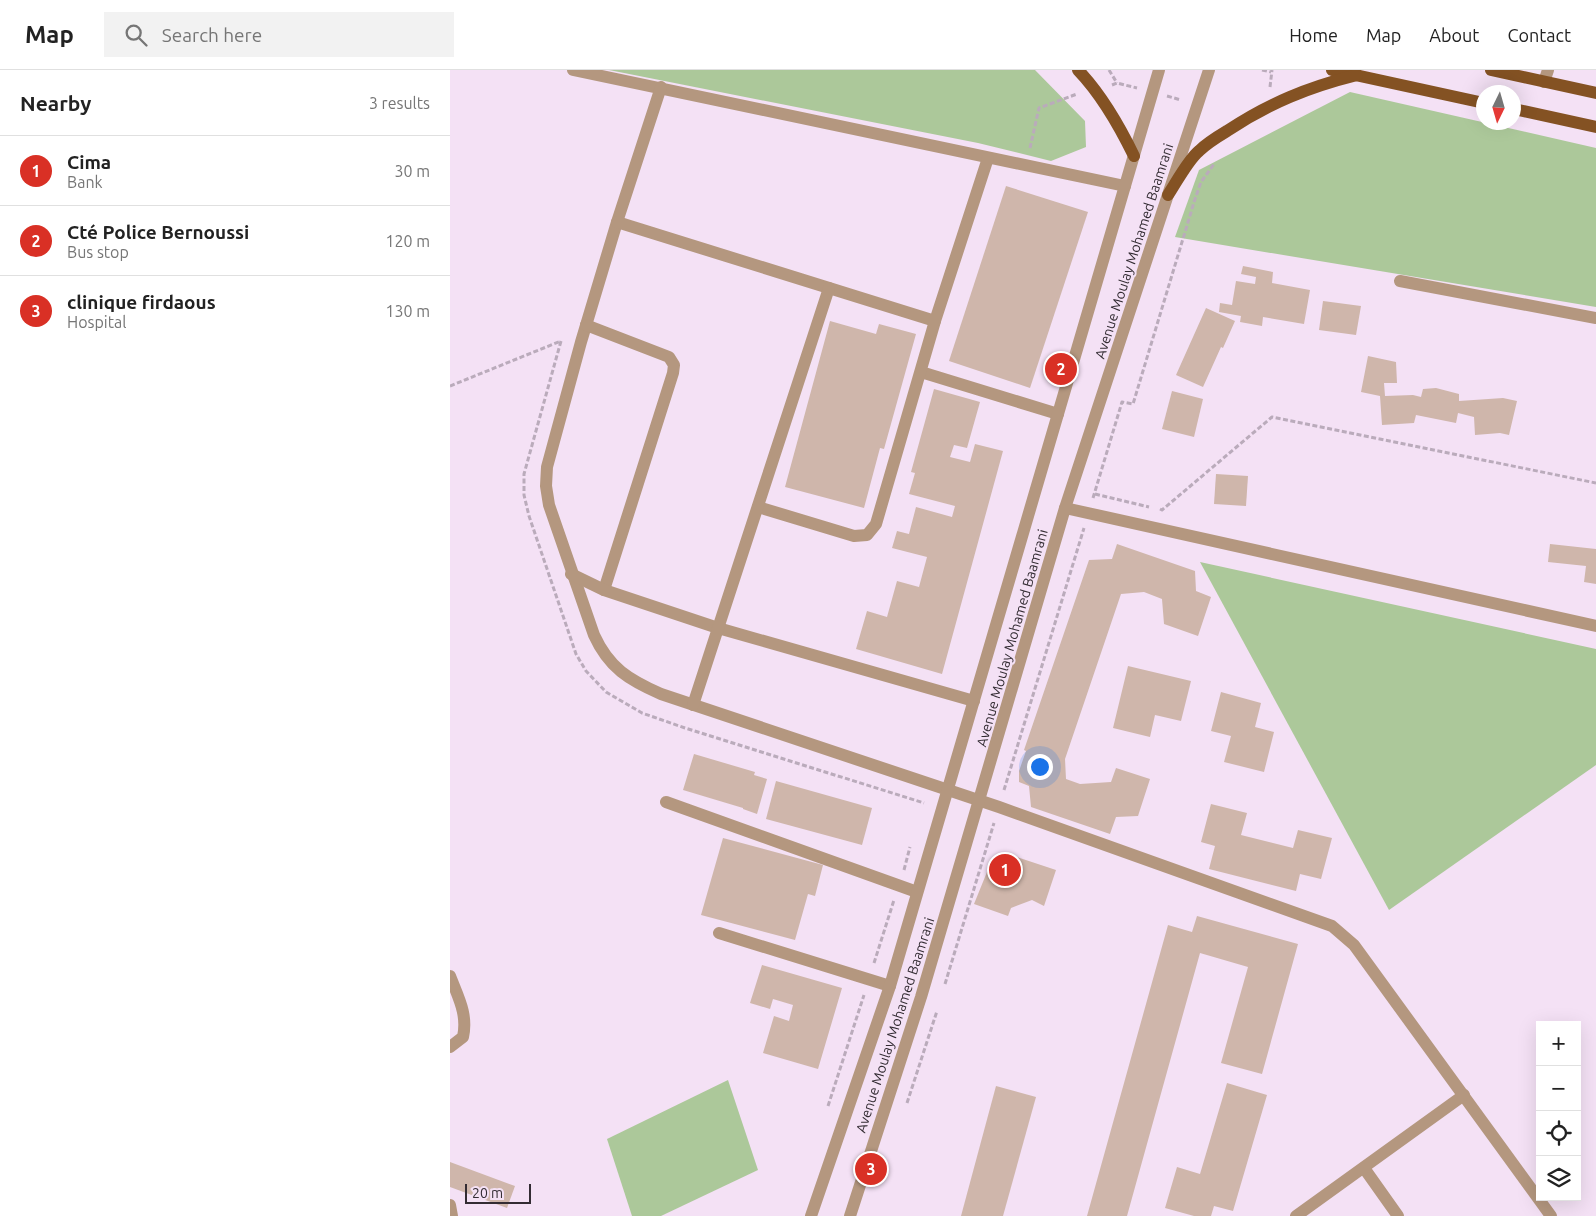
<!DOCTYPE html>
<html lang="en">
<head>
<meta charset="utf-8">
<style>
	:root { --surface:#fff; --page:#f2f2f2; --text:#222; --muted:#767676; --line:#e0e0e0; --accent:#d93025 }
	body { margin:0; font-family:Ubuntu,sans-serif; background:var(--page); color:var(--text) }
	.controls { position:absolute; right:15px; bottom:15px; display:grid; overflow:hidden; border-radius:0px; box-shadow:0 5px 20px #0002 }
	.controls button { width:45px; height:45px; display:grid; place-items:center; padding:0; border:0; border-bottom:1px solid var(--line); background:var(--surface); color:var(--text); font:25px sans-serif }
	.compass { position:absolute; left:1026px; top:15px; width:45px; height:45px; border-radius:50%; background:var(--surface); box-shadow:0 5px 20px #0002; rotate:185deg }
	.scale { position:absolute; left:15px; bottom:12px; width:66px; box-sizing:border-box; padding-left:5px; border:2px solid #332c33; border-top:0; font-size:14px; line-height:18px; white-space:nowrap; color:#332c33; -webkit-text-stroke:4px #f4e1f5; paint-order:stroke }
	.you { position:absolute; left:589px; top:696px; width:18px; height:18px; margin:-12px; border:4px solid #fff; border-radius:50%; background:#1a73e8; box-shadow:0 0 0 8px #1a73e833 }
	.badge { display:grid; place-items:center; width:32px; height:32px; border-radius:50%; background:var(--accent); color:#fff; font-size:16px; font-weight:700 }
	.pin { position:absolute; translate:-50% -50%; border:2px solid #fff; box-shadow:0 1px 5px #0006 }
	.list { margin:0; padding:0; list-style:none }
	h2 { display:flex; justify-content:space-between; align-items:center; height:65px; margin:0; padding:0 20px; font-size:21px }
	h2 small { font-size:16px; font-weight:400; color:var(--muted) }
	.list li { display:grid; grid-template-columns:32px 1fr auto; gap:15px; align-items:center; box-sizing:border-box; height:70px; padding:0 20px; border-top:1px solid var(--line) }
	.list b { display:block; font-size:19px; white-space:nowrap }
	.list p { margin:0; font-size:16px; white-space:nowrap; color:var(--muted) }
	.list em { font-size:16px; font-style:normal; color:var(--muted) }
	.icon { flex:none; width:28px; height:28px; fill:none; stroke:currentColor; stroke-width:2; stroke-linecap:round; stroke-linejoin:round }
	.map { position:relative; flex:none; width:1146px; height:1146px; overflow:hidden }
	header { display:flex; align-items:center; gap:30px; box-sizing:border-box; height:70px; padding:0 25px; background:var(--surface); border-bottom:1px solid var(--line) }
	header strong { font-size:24px }
	nav { display:flex; gap:28px; margin-inline-start:auto; font-size:18px }
	.search { width:350px; height:45px; background:var(--page); display:flex; align-items:center; gap:12px; box-sizing:border-box; padding:0 18px; border-radius:0px; color:var(--muted); font-size:19px }
	main { display:flex }
	aside { flex:1; background:var(--surface) }
	.map>svg:first-child { display:block }
</style>
</head>
<body>
<header>
<strong>Map</strong>
<div class="search"><svg class="icon" aria-label="search" viewBox="0 0 24 24"><circle cx="10" cy="10" r="6"/><path d="M15 15l6 6"/></svg>Search here</div>
<nav><a>Home</a><a>Map</a><a>About</a><a>Contact</a></nav>
</header>
<main>
<aside>
<h2>Nearby<small>3 results</small></h2>
<ul class="list">
<li><span class="badge">1</span><div><b>Cima</b><p>Bank</p></div><em>30 m</em></li>
<li><span class="badge">2</span><div><b>Cté Police Bernoussi</b><p>Bus stop</p></div><em>120 m</em></li>
<li><span class="badge">3</span><div><b>clinique firdaous</b><p>Hospital</p></div><em>130 m</em></li>
</ul>
</aside>
<div class="map">
<svg width="1146" height="1146" viewBox="0 0 1146 1146">
	<rect width="100%" height="100%" fill="#f4e1f5"/>
	<g fill="#acc89a">
		<path d="M 159,0 L 585,0 L 635,51 L 636,77 L 601,91 L 528,73 Z"/>
		<path d="M 900,22 L 1146,78 L 1146,237 L 725,167 L 749,100 Z"/>
		<path d="M 750,492 L 1146,579 L 1146,695 L 939,840 Z"/>
		<path d="M 278,1010 L 308,1100 L 211,1146 L 182,1146 L 157,1069 Z"/>
	</g>
	<g fill="#cfb6ab">
		<path d="M 556,116 L 638,142 L 580,318 L 499,291 Z"/>
		<path d="M 793,196 L 823,202 L 822,213 L 860,220 L 854,254 L 813,247 L 812,256 L 790,252 L 791,246 L 769,242 L 770,233 L 782,235 L 786,211 L 805,214 L 806,207 L 791,204 Z"/>
		<path d="M 873,231 L 911,236 L 906,265 L 869,260 Z"/>
		<path d="M 756,238 L 785,251 L 773,278 L 771,277 L 753,317 L 726,305 Z"/>
		<path d="M 380,251 L 426,264 L 429,254 L 466,264 L 434,379 L 430,378 L 414,438 L 335,417 Z"/>
		<path d="M 918,286 L 946,292 L 947,313 L 934,313 L 935,326 L 963,325 L 971,327 L 973,319 L 986,318 L 1009,324 L 1009,331 L 1053,328 L 1067,331 L 1059,365 L 1050,363 L 1025,365 L 1024,347 L 1008,343 L 1006,353 L 966,345 L 964,353 L 932,355 L 930,326 L 911,322 Z"/>
		<path d="M 484,319 L 530,332 L 517,378 L 504,375 L 500,387 L 520,392 L 525,374 L 553,381 L 492,604 L 406,579 L 417,541 L 437,547 L 447,511 L 469,517 L 477,487 L 442,478 L 447,461 L 459,464 L 466,437 L 502,447 L 505,436 L 459,424 L 465,403 L 461,402 Z"/>
		<path d="M 722,321 L 753,329 L 744,367 L 712,359 Z"/>
		<path d="M 766,404 L 798,406 L 796,436 L 764,434 Z"/>
		<path d="M 667,474 L 745,501 L 746,521 L 761,527 L 748,566 L 714,554 L 712,529 L 694,522 L 671,524 L 615,689 L 616,709 L 630,714 L 661,712 L 666,698 L 700,709 L 688,746 L 666,747 L 660,764 L 581,737 L 579,716 L 569,712 L 569,701 L 576,681 L 574,680 L 639,490 L 662,489 Z"/>
		<path d="M 1100,474 L 1146,479 L 1146,514 L 1134,512 L 1136,496 L 1098,492 Z"/>
		<path d="M 678,596 L 741,611 L 731,651 L 705,645 L 700,667 L 663,658 Z"/>
		<path d="M 771,622 L 811,633 L 805,657 L 824,662 L 814,702 L 774,692 L 781,666 L 761,661 Z"/>
		<path d="M 244,684 L 305,702 L 304,705 L 317,709 L 307,744 L 293,739 L 293,738 L 233,720 Z"/>
		<path d="M 326,711 L 422,738 L 412,775 L 316,749 Z"/>
		<path d="M 761,734 L 797,743 L 791,765 L 843,778 L 848,760 L 882,768 L 871,809 L 850,804 L 846,821 L 759,799 L 765,776 L 751,772 Z"/>
		<path d="M 273,768 L 373,795 L 365,826 L 358,824 L 345,870 L 251,845 Z"/>
		<path d="M 564,786 L 606,800 L 594,836 L 582,830 L 561,838 L 558,846 L 524,834 L 537,802 Z"/>
		<path d="M 747,846 L 848,874 L 812,1004 L 771,993 L 798,897 L 750,883 L 677,1146 L 637,1146 L 718,855 L 742,862 Z"/>
		<path d="M 312,895 L 392,918 L 368,999 L 313,983 L 324,946 L 339,951 L 343,935 L 323,929 L 320,939 L 300,933 Z"/>
		<path d="M 777,1013 L 817,1025 L 783,1141 L 764,1136 L 761,1146 L 744,1146 L 715,1138 L 727,1097 L 750,1104 Z"/>
		<path d="M 546,1016 L 586,1027 L 553,1146 L 511,1146 Z"/>
		<path d="M 0,1092 L 65,1116 L 57,1138 L 0,1117 Z"/>
	</g>
	<g fill="none" stroke-linecap="round" stroke-linejoin="round">
		<g stroke="#baabbb" stroke-width="3" stroke-dasharray="5 2.5" stroke-linecap="butt">
			<path d="M 659,0 L 667,13"/>
			<path d="M 812,0 L 821,2"/>
			<path d="M 662,15 L 667,13 L 687,18"/>
			<path d="M 820,17 L 822,0"/>
			<path d="M 717,26 L 731,30"/>
			<path d="M 580,78 L 589,38 L 627,24"/>
			<path d="M 111,271 L 74,404 L 74,425 L 79,446 L 126,584 L 136,601 L 156,622 L 192,643 L 235,658 L 474,733"/>
			<path d="M 0,316 L 111,271"/>
			<path d="M 645,424 L 699,437"/>
			<path d="M 643,428 L 672,332 L 683,334 L 745,129 L 751,112 L 764,94"/>
			<path d="M 710,439 L 712,440 L 822,347 L 1146,413"/>
			<path d="M 554,720 L 634,458"/>
			<path d="M 454,800 L 460,777"/>
			<path d="M 424,893 L 444,830"/>
			<path d="M 495,914 L 544,753"/>
			<path d="M 457,1033 L 487,941"/>
			<path d="M 378,1036 L 414,925"/>
		</g>
		<g stroke="#b4977f" stroke-width="12">
			<path d="M 123,0 L 675,116"/>
			<path d="M 1094,12 L 1098,0"/>
			<path d="M 211,17 L 167,152 L 131,272 L 97,397 L 96,416 L 99,435 L 144,565 C 159,598 179,610 211,624 L 549,737 L 882,856 L 904,875 L 1101,1146"/>
			<path d="M 167,152 L 485,251"/>
			<path d="M 950,211 L 1146,248"/>
			<path d="M 136,255 L 219,287 L 224,295 L 223,303 L 154,520"/>
			<path d="M 471,302 L 608,344"/>
			<path d="M 308,437 L 404,466 L 417,465 L 426,454 L 485,251 L 538,88"/>
			<path d="M 615,438 L 1146,556"/>
			<path d="M 121,504 L 154,520 L 268,558 L 524,631"/>
			<path d="M 243,635 L 379,218"/>
			<path d="M 216,732 L 467,822"/>
			<path d="M 269,863 L 440,916"/>
			<path d="M 0,906 C 8,927 18,944 13,967 L 0,977"/>
			<path d="M 914,1098 L 948,1146"/>
			<path d="M 0,1135 L 2,1146"/>
			<path d="M 361,1146 L 440,916 L 709,0"/>
			<path d="M 400,1146 L 471,927 L 615,438 L 759,0"/>
			<path d="M 846,1146 L 1014,1025"/>
		</g>
		<g stroke="#845223" stroke-width="12">
			<path d="M 628,0 C 652,25 669,55 684,86"/>
			<path d="M 882,0 L 1034,33"/>
			<path d="M 1041,0 L 1146,23"/>
			<path d="M 1064,39 L 1146,57"/>
			<path d="M 718,125 C 726,113 738,90 749,81 C 757,73 767,67 777,61 C 819,33 859,17 907,5"/>
		</g>
	</g>
	<g text-anchor="middle" stroke-width="4" stroke-linejoin="round" paint-order="stroke">
		<g font-size="14" fill="#332c33" stroke="#f4e1f5">
			<text transform="translate(684 181) rotate(-72)" y="5">Avenue Moulay Mohamed Baamrani</text>
			<text transform="translate(562 568) rotate(-74)" y="5">Avenue Moulay Mohamed Baamrani</text>
			<text transform="translate(445 955) rotate(-72)" y="5">Avenue Moulay Mohamed Baamrani</text>
		</g>
	</g>
</svg>
<div class="controls">
<button>+</button>
<button>−</button>
<button><svg class="icon" aria-label="locate" viewBox="0 0 24 24"><circle cx="12" cy="12" r="6"/><path d="M12 2v4M12 18v4M2 12h4M18 12h4"/></svg></button>
<button><svg class="icon" aria-label="layers" viewBox="0 0 24 24"><path d="M12 4l9 5-9 5-9-5zM3 14l9 5 9-5"/></svg></button>
</div>
<svg class="compass" viewBox="-18 -18 36 36"><path d="M0-13l5 13h-10z" fill="#e53935"/><path d="M0 13l5-13h-10z" fill="#767676"/></svg>
<div class="scale">20 m</div>
<div class="you"></div>
<div class="pin badge" style="left:555px;top:800px">1</div>
<div class="pin badge" style="left:611px;top:299px">2</div>
<div class="pin badge" style="left:421px;top:1099px">3</div>
</div>
</main>
</body>
</html>
